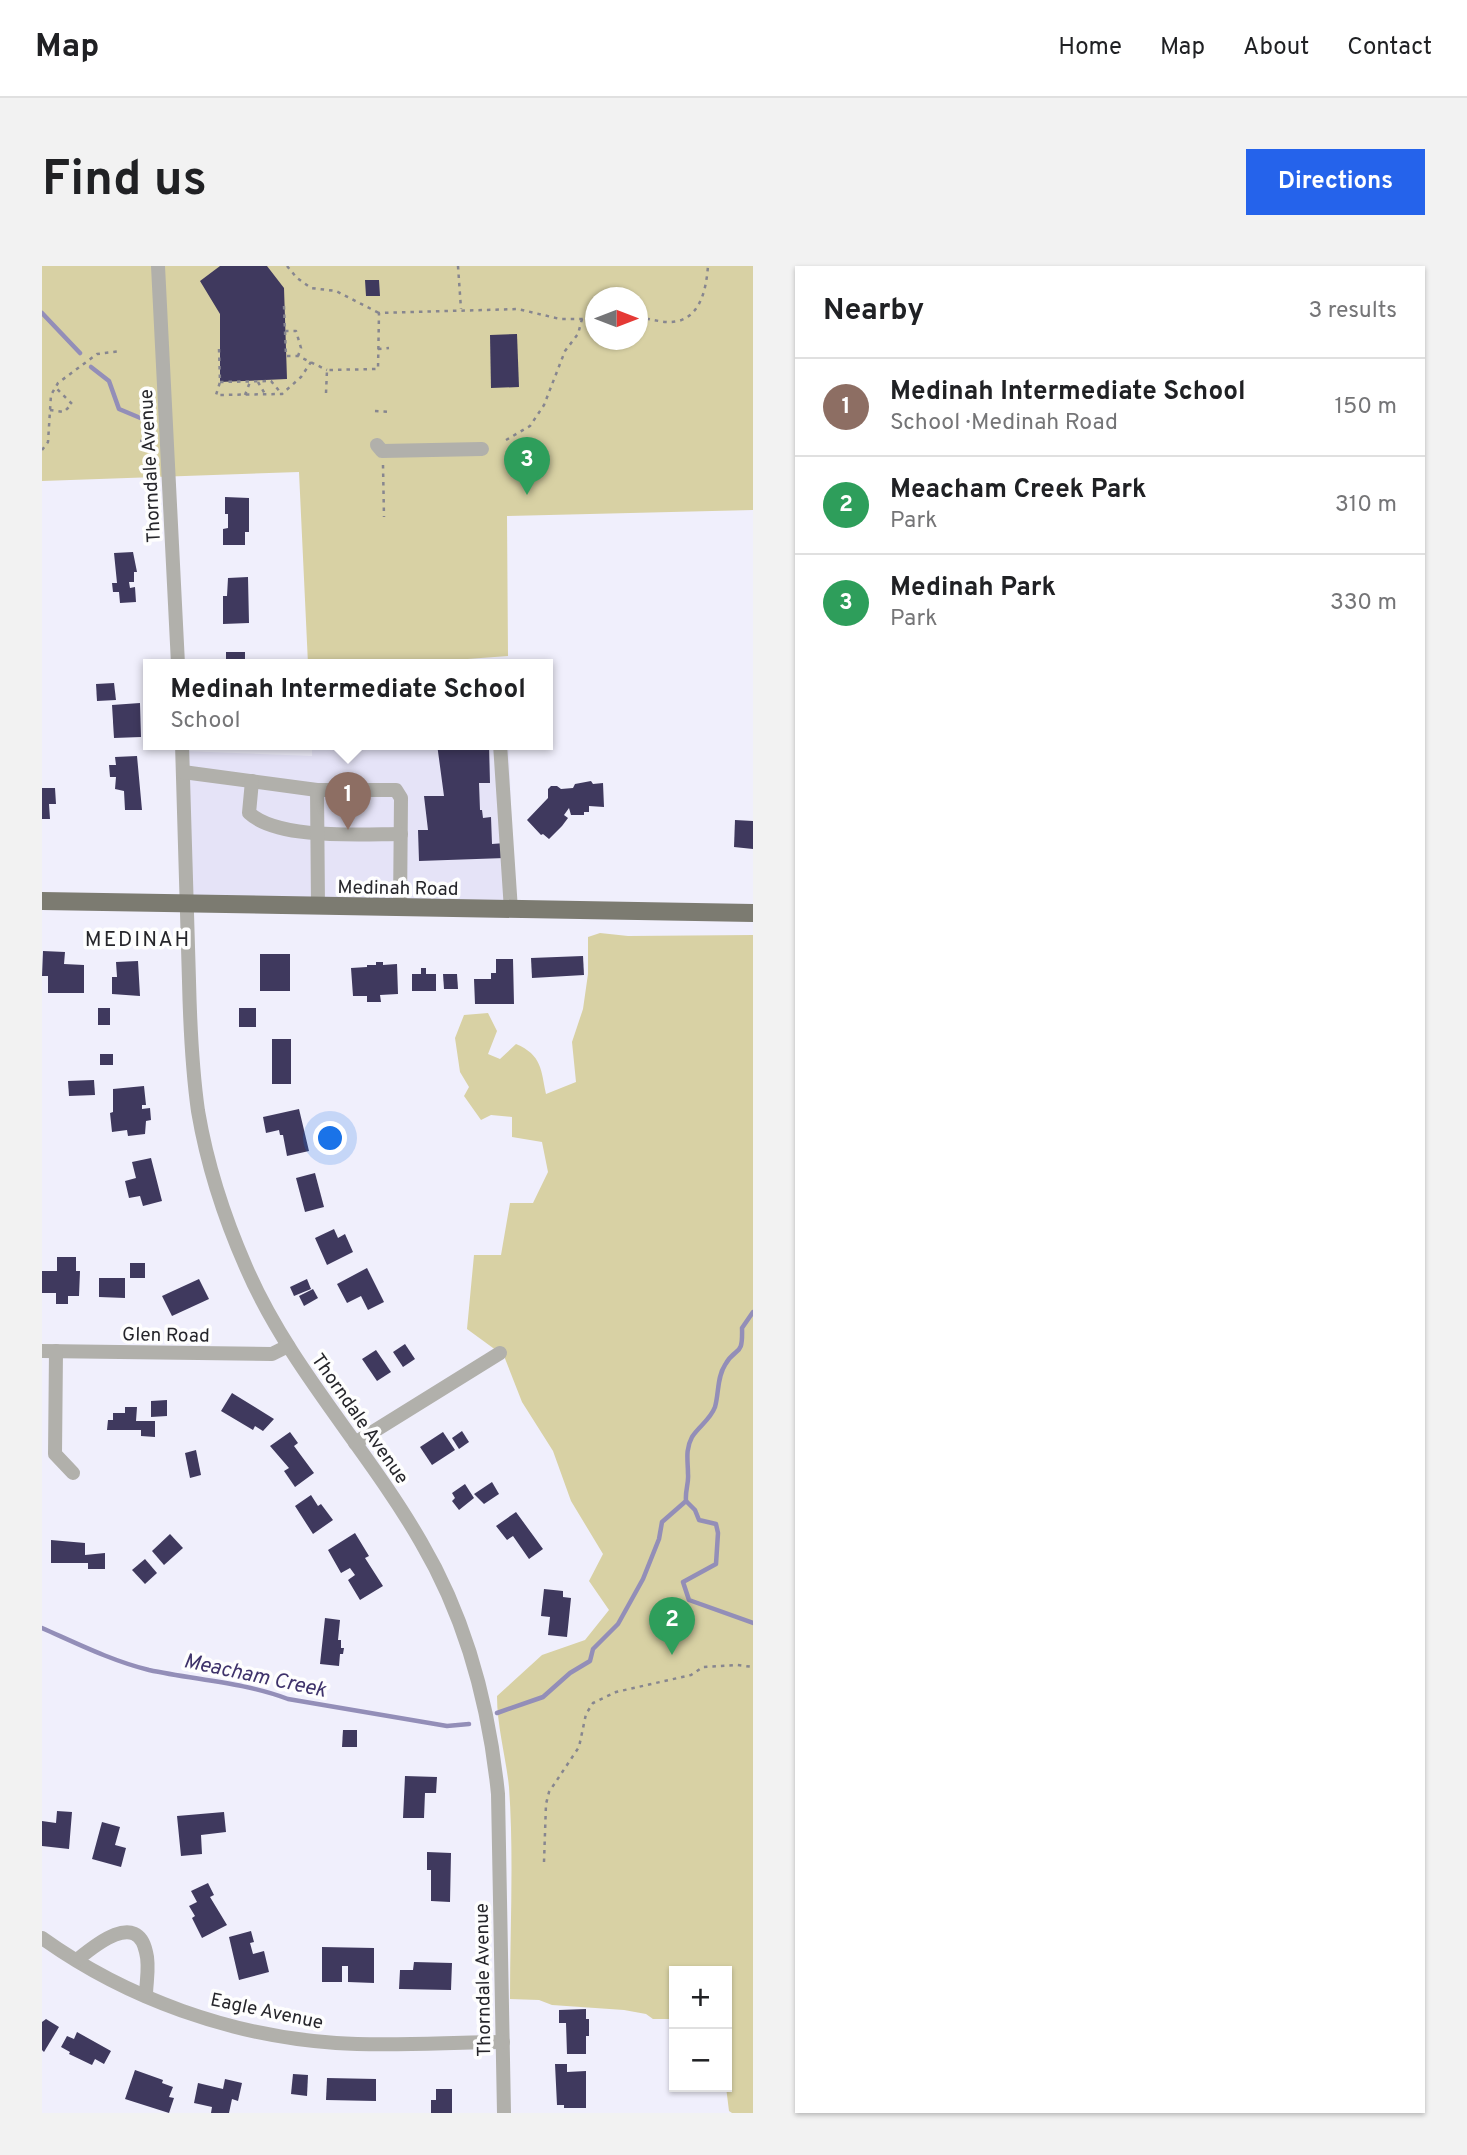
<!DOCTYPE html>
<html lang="en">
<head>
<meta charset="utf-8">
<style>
	:root { --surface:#fff; --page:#f2f2f2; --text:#202124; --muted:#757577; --line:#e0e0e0; --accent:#2563eb }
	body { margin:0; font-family:Overpass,sans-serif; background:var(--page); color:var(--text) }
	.controls { position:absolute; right:21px; bottom:21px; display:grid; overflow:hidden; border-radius:0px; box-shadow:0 2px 5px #0004 }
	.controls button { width:63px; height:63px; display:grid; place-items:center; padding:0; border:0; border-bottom:2px solid var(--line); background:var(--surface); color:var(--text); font:35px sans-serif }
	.compass { position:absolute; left:543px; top:21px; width:63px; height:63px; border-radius:50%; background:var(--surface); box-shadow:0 2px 5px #0004; rotate:90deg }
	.you { position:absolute; left:289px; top:873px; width:24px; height:24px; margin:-18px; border:5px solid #fff; border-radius:50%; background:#1a73e8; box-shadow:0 0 0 10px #1a73e833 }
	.badge { display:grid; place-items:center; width:46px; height:46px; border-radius:50%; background:var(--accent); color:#fff; font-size:23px; font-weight:700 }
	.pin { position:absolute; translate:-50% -58px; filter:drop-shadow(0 2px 4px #0008) }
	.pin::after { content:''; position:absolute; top:37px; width:24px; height:21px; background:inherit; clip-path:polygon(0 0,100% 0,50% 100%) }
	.popup { position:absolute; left:101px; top:393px; width:410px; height:91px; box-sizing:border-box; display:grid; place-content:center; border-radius:0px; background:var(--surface); filter:drop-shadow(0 2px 5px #0005); font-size:23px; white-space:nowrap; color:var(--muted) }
	.popup b { font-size:26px; color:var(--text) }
	.popup::after { content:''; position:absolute; left:50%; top:100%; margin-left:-14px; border:14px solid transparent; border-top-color:var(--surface) }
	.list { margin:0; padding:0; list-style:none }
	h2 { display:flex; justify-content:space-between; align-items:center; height:91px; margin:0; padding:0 28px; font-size:30px }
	h2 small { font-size:23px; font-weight:400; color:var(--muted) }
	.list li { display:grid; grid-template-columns:46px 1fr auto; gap:21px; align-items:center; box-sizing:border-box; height:98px; padding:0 28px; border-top:2px solid var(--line) }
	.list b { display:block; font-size:26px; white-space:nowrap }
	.list p { margin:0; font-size:23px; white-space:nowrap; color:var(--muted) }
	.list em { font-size:23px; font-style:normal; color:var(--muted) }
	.map { position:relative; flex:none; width:711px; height:1847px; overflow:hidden; border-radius:0px }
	header { display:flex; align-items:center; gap:42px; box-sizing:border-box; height:98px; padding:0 35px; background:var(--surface); border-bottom:2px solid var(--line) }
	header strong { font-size:33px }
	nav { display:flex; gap:38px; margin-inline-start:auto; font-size:24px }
	.intro { display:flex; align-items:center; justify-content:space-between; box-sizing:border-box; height:168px; padding:0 42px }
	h1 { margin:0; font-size:49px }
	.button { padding:18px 32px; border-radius:0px; background:var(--accent); color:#fff; font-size:24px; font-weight:700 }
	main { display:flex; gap:42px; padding:0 42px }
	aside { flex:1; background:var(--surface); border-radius:0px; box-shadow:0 2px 5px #0004 }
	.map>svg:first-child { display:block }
</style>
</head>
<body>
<header>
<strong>Map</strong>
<nav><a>Home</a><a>Map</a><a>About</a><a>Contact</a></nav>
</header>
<div class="intro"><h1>Find us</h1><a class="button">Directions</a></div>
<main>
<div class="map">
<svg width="711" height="1847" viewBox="0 0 711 1847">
	<rect width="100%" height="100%" fill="#f0effc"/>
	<path fill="#e5e3f7" d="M 270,478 L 467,478 L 472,642 L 144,637 L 140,485 L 270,490 Z"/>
	<g fill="#d8d1a4" fill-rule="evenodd">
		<path d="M 0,0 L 711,0 L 711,244 L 465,250 L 466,390 L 358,398 L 266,398 L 257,206 L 0,215 ZM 554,32 L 596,32 L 596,74 L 554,74 Z"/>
		<path d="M 558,667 L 586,670 L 711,669 L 711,1847 L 690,1847 L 687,1845 L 684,1821 L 685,1705 L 632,1705 L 632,1753 L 611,1753 L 604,1748 L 582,1744 L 510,1739 L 497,1734 L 468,1733 C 468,1663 472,1591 467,1521 C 464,1491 455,1461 455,1430 L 500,1389 L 543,1374 L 567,1344 L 547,1315 L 561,1288 L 529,1235 L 511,1185 L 480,1136 L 462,1090 L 425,1063 L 432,989 L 459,989 L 468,937 L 491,937 L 506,906 L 500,876 L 470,871 L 470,851 L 449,849 L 439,854 L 422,830 L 427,821 L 418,806 L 413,772 L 422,749 L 446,747 L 455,765 L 446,788 L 458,793 L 474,778 C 500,789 499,804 504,828 L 534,816 L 530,776 L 541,743 L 546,708 L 546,671 Z"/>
	</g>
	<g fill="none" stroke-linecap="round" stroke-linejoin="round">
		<g stroke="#938eb8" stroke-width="4.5">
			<path d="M 0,47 L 38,87"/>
			<path d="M 49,101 L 67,115 L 77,143 L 108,156"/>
			<path d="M 644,1235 L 653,1244 L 657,1254 L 674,1258 L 676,1267 L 674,1298 L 641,1316 L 647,1334 L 711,1357"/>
			<path d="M 0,1362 C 34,1377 70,1395 107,1404 C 153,1414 201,1416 246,1433 L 405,1460 L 427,1458"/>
			<path d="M 455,1447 L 501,1431 L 528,1407 L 548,1395 L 551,1383 L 576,1358 L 601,1313 L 617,1273 L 620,1256 L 644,1235 C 643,1224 647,1217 646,1208 C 646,1195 643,1184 650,1171 C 657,1160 668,1154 673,1141 C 677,1127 675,1111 683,1099 C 694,1079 701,1093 700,1062 L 711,1046"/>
		</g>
	</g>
	<g fill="#3f395e">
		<path d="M 178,0 L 225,0 L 242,22 L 245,113 L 178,116 L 178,48 L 158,15 Z"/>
		<path d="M 323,14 L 337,14 L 338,30 L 324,30 Z"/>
		<path d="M 475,68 L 477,121 L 449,122 L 448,69 Z"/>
		<path d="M 183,231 L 207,232 L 207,266 L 203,266 L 203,279 L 181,279 L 181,263 L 186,262 L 186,248 L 183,248 Z"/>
		<path d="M 91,286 L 95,306 L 92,306 L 92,316 L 87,316 L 88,322 L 93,321 L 94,336 L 78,337 L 77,326 L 71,326 L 70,317 L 75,317 L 72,287 Z"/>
		<path d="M 206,311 L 207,357 L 181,358 L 181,330 L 185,330 L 186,312 Z"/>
		<rect x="184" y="386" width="19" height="12"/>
		<path d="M 72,417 L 74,434 L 55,435 L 54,418 Z"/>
		<path d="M 98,437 L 99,471 L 72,472 L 70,439 Z"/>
		<path d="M 395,478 L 447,478 L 448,517 L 437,517 L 438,544 L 440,544 L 441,552 L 449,551 L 450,578 L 463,577 L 463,592 L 377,595 L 376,564 L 386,564 L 382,530 L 402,530 Z"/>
		<path d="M 95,490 L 100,544 L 83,544 L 82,525 L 73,523 L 74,511 L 68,511 L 67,499 L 74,499 L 73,491 Z"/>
		<path d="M 549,515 L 551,518 L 561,517 L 562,541 L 547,540 L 547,546 L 542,546 L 542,549 L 529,549 L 527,542 L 522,549 L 526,552 L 520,560 L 507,573 L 501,568 L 499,569 L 485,554 L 506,532 L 506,523 L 509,520 L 515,520 L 519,523 L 531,522 L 533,518 Z"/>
		<path d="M 0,522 L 13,522 L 14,538 L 7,538 L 8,553 L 0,553 Z"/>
		<path d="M 693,554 L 711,555 L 711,583 L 692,581 Z"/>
		<path d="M 1,685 L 23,686 L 22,698 L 42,699 L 42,727 L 6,727 L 6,710 L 0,710 Z"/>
		<rect x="218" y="688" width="30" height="37"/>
		<path d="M 541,690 L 542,709 L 490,712 L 489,692 Z"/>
		<path d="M 454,693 L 471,693 L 472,738 L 433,738 L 432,713 L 449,713 L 449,707 L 454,707 Z"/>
		<path d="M 96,695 L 98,730 L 70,728 L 70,711 L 75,711 L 74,696 Z"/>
		<path d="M 334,696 L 341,696 L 341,699 L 355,698 L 356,728 L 338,729 L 339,736 L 325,736 L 325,730 L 311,730 L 309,702 L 325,701 L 325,699 L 334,699 Z"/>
		<path d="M 379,702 L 384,702 L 384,708 L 394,708 L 394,725 L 370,725 L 370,708 L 379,708 Z"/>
		<path d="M 401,708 L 415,708 L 416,723 L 402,723 Z"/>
		<rect x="56" y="742" width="12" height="17"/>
		<rect x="197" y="742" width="17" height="19"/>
		<rect x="230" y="773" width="19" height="45"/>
		<rect x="58" y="788" width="13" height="11"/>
		<path d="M 52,814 L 53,829 L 27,830 L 26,815 Z"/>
		<path d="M 102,820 L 104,839 L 100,839 L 100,843 L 108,842 L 109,854 L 104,855 L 103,868 L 86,870 L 85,864 L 70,866 L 68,847 L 71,846 L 71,823 Z"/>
		<path d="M 257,843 L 267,885 L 245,890 L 241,869 L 238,869 L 237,864 L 224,867 L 221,851 Z"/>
		<path d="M 109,892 L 120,935 L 101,940 L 98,930 L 87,932 L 83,915 L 94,912 L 90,896 Z"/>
		<path d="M 273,907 L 282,941 L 263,946 L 254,912 Z"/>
		<path d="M 292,963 L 296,972 L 303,968 L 311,986 L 285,999 L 273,972 Z"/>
		<path d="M 15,991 L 34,991 L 34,1005 L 38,1005 L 37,1030 L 26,1030 L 26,1038 L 14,1038 L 14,1027 L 0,1027 L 0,1005 L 15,1005 Z"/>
		<rect x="88" y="997" width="15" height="15"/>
		<path d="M 325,1002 L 342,1036 L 326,1044 L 319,1030 L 305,1037 L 295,1018 Z"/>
		<path d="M 57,1012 L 83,1012 L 83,1032 L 57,1031 Z"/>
		<path d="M 157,1013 L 167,1033 L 130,1050 L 120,1030 Z"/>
		<path d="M 265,1013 L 269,1023 L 252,1030 L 248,1021 Z"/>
		<path d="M 271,1023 L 276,1032 L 262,1040 L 257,1030 Z"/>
		<path d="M 363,1078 L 373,1093 L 361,1101 L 351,1086 Z"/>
		<path d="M 334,1084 L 349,1106 L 335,1115 L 320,1093 Z"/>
		<path d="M 190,1127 L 232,1153 L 221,1165 L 213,1160 L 211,1164 L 179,1145 Z"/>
		<path d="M 125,1134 L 125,1150 L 109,1151 L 109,1135 Z"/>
		<path d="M 83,1141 L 95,1141 L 94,1155 L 113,1155 L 113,1171 L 99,1170 L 99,1164 L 65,1164 L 66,1154 L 71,1154 L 71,1147 L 83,1147 Z"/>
		<path d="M 420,1165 L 427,1176 L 417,1183 L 410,1172 Z"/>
		<path d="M 248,1166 L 256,1177 L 252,1180 L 272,1207 L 253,1221 L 242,1205 L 247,1202 L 228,1180 Z"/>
		<path d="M 401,1166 L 413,1184 L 390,1199 L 378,1181 Z"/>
		<path d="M 154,1184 L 159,1209 L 148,1212 L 143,1187 Z"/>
		<path d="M 450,1216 L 457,1228 L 442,1238 L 432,1228 Z"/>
		<path d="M 423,1218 L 432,1232 L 417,1244 L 410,1235 L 413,1232 L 410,1227 Z"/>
		<path d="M 269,1229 L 276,1240 L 279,1238 L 291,1254 L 271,1268 L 253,1240 Z"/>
		<path d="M 474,1246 L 501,1283 L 487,1293 L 471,1270 L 465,1274 L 454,1260 Z"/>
		<path d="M 313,1267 L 327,1290 L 323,1292 L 341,1320 L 318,1334 L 306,1314 L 313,1309 L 308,1302 L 299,1307 L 286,1284 Z"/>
		<path d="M 128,1268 L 141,1282 L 122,1299 L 110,1285 Z"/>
		<path d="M 9,1274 L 43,1277 L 43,1289 L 63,1287 L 63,1303 L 46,1303 L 46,1297 L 9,1297 Z"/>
		<path d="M 103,1293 L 115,1307 L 103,1318 L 90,1304 Z"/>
		<path d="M 502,1323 L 521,1325 L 521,1331 L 529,1332 L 525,1371 L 506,1369 L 508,1351 L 499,1350 Z"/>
		<path d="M 283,1352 L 298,1354 L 296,1374 L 299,1374 L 299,1382 L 302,1382 L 301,1388 L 298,1388 L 297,1400 L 278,1398 Z"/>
		<path d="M 301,1464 L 315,1464 L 315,1481 L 300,1481 Z"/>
		<path d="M 363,1510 L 395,1511 L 394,1527 L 383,1527 L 382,1552 L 361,1552 Z"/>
		<path d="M 15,1545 L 30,1546 L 27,1583 L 0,1580 L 0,1555 L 14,1557 Z"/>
		<path d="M 182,1546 L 184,1566 L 159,1569 L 160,1588 L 139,1590 L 135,1550 Z"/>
		<path d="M 60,1556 L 78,1561 L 73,1579 L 84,1582 L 79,1601 L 50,1593 Z"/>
		<path d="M 385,1586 L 409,1587 L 408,1636 L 389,1635 L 389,1604 L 385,1604 Z"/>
		<path d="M 166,1617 L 172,1629 L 168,1631 L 185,1659 L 160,1672 L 150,1652 L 153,1650 L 147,1640 L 155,1636 L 149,1625 Z"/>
		<path d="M 209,1665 L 212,1676 L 208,1677 L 211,1688 L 222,1685 L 227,1706 L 197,1714 L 187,1671 Z"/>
		<path d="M 280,1681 L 332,1682 L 332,1717 L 306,1716 L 306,1700 L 300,1700 L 300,1716 L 280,1716 Z"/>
		<path d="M 372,1696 L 410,1697 L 409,1724 L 357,1723 L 358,1704 L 371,1704 Z"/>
		<path d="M 544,1743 L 544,1753 L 547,1753 L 547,1770 L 544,1770 L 544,1788 L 525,1788 L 524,1757 L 517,1757 L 517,1744 Z"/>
		<path d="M 4,1753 L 17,1761 L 2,1786 L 0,1784 L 0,1756 Z"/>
		<path d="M 35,1766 L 69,1785 L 62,1798 L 53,1793 L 50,1799 L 27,1788 L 28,1786 L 19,1781 L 25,1770 L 32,1773 Z"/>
		<path d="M 513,1798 L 525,1798 L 525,1806 L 544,1805 L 544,1842 L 522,1842 L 522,1839 L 515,1839 Z"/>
		<path d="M 93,1804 L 121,1814 L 120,1817 L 131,1821 L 127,1831 L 132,1832 L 127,1847 L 83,1833 Z"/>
		<path d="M 251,1808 L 266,1809 L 265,1830 L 249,1828 Z"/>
		<path d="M 285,1812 L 334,1813 L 334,1835 L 284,1834 Z"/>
		<path d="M 183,1813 L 200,1817 L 196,1835 L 190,1833 L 187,1847 L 169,1847 L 170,1841 L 152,1837 L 156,1817 L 181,1823 Z"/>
		<path d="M 394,1823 L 410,1823 L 410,1847 L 389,1847 L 389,1834 L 394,1834 Z"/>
	</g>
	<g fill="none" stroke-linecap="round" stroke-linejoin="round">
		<g stroke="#87868f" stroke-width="2.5" stroke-dasharray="3.5 5" stroke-linecap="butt">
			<path d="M 245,0 L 255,12 L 269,22 L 294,25 L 337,47"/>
			<path d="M 416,0 L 419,43"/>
			<path d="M 242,40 L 244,90 L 256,90 L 285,104"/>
			<path d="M 596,52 C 605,52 614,55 624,56 C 657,58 664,26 666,0"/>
			<path d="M 243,65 L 254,65 L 259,82 L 256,90"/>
			<path d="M 177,83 L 178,116 L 174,129 L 240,128 L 259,111 L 269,96"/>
			<path d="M 336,83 L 347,82"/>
			<path d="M 178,116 L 229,115 L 239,127"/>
			<path d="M 216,116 L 223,128"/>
			<path d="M 284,127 L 285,104 L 336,103 L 337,47 L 476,43 L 518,53 L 554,53"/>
			<path d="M 203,129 L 208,116"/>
			<path d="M 8,144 L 22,146 L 30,138 L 13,121"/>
			<path d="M 333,145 L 349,146"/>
			<path d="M 464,174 L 488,160 L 502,139 L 523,85 L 536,68 L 540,53"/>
			<path d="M 98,175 L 111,175"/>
			<path d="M 0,184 L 6,176 L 9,129 L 16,117 L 55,88 L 79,85"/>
			<path d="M 341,199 L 342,251"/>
			<path d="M 502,1596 L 504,1538 L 507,1526 L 537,1481 L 544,1448 L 551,1437 L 574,1426 L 649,1409 L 661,1401 L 695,1399 L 711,1401"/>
		</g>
		<g stroke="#b1b0ab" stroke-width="14">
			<path d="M 116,0 L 136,398"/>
			<path d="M 335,179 L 340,185 L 440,183"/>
			<path d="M 140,478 C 143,557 144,636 147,715 C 148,758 150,802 156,845 C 165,898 182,951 204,1001 C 247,1101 325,1182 379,1276 C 425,1354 447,1439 456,1528 L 462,1847"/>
			<path d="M 458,478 L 469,644"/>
			<path d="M 141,506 L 275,524 L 354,524 L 359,532 L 358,642"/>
			<path d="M 210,515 L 207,547 C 236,574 319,568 359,568"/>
			<path d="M 275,524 L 276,640"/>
			<path d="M 0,1085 L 230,1088 L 246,1080"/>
			<path d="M 14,1085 L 13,1188 L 31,1207"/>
			<path d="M 313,1177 L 458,1087"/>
			<path d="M 0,1672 C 85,1733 190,1770 294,1777 C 348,1781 407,1776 461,1776"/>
			<path d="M 35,1694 C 52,1680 95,1644 104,1686 C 108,1700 104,1716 104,1730"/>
		</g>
		<path stroke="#7c7b71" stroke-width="18" d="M 0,635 L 711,647"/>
	</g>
	<g text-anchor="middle" stroke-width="7" stroke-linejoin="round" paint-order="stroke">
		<g font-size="19" fill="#26262b" stroke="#fefefe">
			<text transform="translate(107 200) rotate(-93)" y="7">Thorndale Avenue</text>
			<text transform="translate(356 621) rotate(1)" y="7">Medinah Road</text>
			<text transform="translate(124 1068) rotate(1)" y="7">Glen Road</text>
			<text transform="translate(319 1152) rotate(55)" y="7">Thorndale Avenue</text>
			<text transform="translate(440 1714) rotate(-91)" y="7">Thorndale Avenue</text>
			<text transform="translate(225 1744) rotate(12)" y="7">Eagle Avenue</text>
		</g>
		<g font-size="21" letter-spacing="2" fill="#26262b" stroke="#fefefe">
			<text x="96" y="680">MEDINAH</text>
		</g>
		<g font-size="21" font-style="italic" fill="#3f336b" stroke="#fefefe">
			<text transform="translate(213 1409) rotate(12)" y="7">Meacham Creek</text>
		</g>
	</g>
</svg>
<div class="controls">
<button>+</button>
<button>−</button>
</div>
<svg class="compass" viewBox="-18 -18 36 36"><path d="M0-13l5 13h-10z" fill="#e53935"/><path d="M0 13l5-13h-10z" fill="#757577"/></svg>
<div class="you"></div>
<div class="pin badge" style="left:306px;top:564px;background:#8d6e63">1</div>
<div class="popup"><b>Medinah Intermediate School</b>School</div>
<div class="pin badge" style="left:630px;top:1389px;background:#2e9e5b">2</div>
<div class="pin badge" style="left:485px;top:229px;background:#2e9e5b">3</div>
</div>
<aside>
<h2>Nearby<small>3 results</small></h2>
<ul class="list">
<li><span class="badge" style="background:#8d6e63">1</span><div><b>Medinah Intermediate School</b><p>School · Medinah Road</p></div><em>150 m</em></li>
<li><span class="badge" style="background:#2e9e5b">2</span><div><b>Meacham Creek Park</b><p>Park</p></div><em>310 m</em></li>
<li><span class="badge" style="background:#2e9e5b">3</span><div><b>Medinah Park</b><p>Park</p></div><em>330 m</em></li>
</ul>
</aside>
</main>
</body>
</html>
